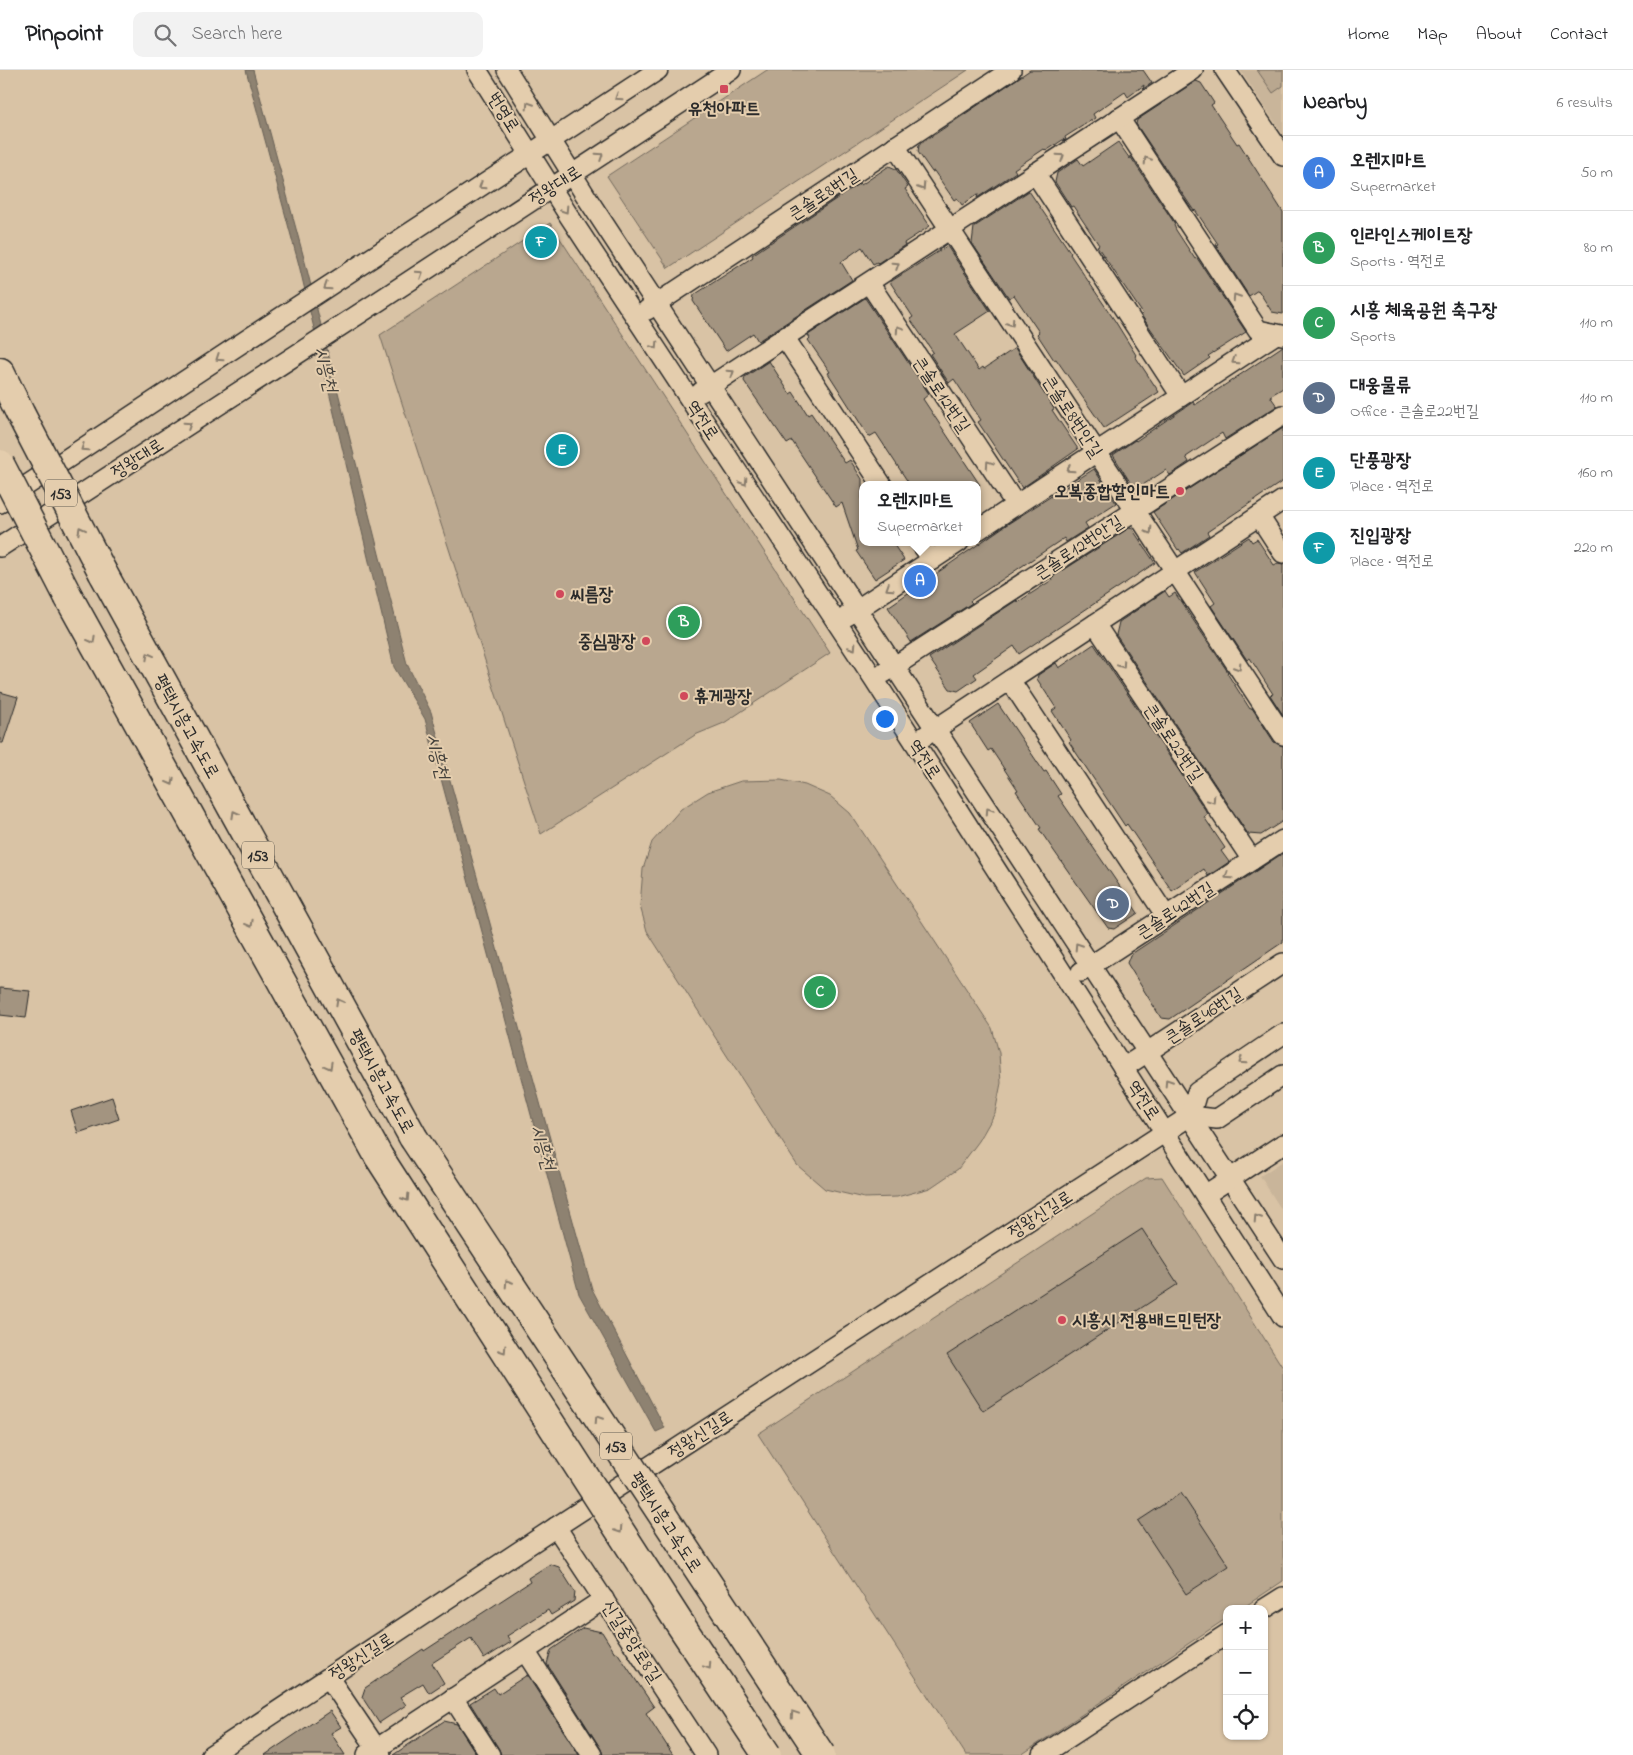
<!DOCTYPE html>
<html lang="en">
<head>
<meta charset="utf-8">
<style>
	:root { --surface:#fff; --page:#f2f2f2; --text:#202124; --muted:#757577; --line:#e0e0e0; --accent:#2563eb }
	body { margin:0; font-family:"Indie Flower","Poor Story",sans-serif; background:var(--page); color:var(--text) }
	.controls { position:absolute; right:15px; bottom:15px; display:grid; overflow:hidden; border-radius:10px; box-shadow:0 1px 4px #0004 }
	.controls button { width:45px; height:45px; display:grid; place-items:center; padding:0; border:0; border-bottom:1px solid var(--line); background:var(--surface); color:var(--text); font:25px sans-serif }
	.you { position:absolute; left:884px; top:648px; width:18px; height:18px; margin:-12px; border:4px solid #fff; border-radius:50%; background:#1a73e8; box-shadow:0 0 0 8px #1a73e833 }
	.badge { display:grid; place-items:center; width:32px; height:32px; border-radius:50%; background:var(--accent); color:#fff; font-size:16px; font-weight:700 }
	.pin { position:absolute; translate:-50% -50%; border:2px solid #fff; box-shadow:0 1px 5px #0006 }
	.popup { position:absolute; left:859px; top:411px; width:122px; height:65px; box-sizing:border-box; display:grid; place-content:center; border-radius:10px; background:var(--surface); filter:drop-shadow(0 1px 4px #0005); font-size:16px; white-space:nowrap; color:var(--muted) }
	.popup b { font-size:19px; color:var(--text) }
	.popup::after { content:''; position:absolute; left:50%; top:100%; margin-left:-10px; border:10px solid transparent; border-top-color:var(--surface) }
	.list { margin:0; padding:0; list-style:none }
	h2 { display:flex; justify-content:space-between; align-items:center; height:65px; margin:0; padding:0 20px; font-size:21px }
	h2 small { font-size:16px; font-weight:400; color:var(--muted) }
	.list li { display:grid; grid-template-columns:32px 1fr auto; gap:15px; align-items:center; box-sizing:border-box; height:75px; padding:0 20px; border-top:1px solid var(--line) }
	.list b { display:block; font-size:19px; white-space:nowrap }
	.list p { margin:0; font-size:16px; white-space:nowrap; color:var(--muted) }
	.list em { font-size:16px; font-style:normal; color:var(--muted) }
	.icon { flex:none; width:28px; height:28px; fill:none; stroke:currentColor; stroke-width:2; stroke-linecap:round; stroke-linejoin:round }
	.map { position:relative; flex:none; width:1283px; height:1685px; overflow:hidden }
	header { display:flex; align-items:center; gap:30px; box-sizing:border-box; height:70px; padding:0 25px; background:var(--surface); border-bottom:1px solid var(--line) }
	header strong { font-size:24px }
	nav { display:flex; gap:28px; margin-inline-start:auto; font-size:18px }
	.search { width:350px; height:45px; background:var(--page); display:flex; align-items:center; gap:12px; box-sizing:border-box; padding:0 18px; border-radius:10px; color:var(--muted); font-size:19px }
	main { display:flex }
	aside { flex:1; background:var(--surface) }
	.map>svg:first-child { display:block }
</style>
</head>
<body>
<header>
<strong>Pinpoint</strong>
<div class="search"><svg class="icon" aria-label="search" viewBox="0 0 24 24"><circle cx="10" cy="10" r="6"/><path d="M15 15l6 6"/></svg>Search here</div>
<nav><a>Home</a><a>Map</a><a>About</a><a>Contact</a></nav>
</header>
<main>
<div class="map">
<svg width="1283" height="1685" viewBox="0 0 1283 1685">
	<rect width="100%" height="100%" fill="#d9c3a5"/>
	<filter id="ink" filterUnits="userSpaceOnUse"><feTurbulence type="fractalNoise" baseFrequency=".02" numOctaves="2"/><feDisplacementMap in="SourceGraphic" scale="10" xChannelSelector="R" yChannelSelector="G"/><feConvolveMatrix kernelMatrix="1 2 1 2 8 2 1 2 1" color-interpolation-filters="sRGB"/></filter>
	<g filter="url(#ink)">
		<g fill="#c9b59a">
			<path d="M 1240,0 L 1283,0 L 1283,64 Z"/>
			<path d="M 1283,1091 L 1283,1142 L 1260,1106 Z"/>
		</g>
		<g fill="#b9a78f" stroke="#72695d">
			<path d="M 767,0 L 968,0 L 668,198 L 607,106 Z"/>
			<path d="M 1257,0 L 1283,0 L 1283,16 L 1273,23 Z"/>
			<path d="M 550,153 L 830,583 L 724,653 L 695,665 L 541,764 L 380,265 Z"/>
			<path d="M 781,710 L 805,715 L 830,726 L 850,743 L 992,958 L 999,983 L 1001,1013 L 995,1043 L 979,1071 L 958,1099 L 930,1118 L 897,1127 L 864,1128 L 825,1119 L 797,1095 L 647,861 L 640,836 L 643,799 L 652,772 L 681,739 L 708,722 L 741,711 Z"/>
			<path d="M 1162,1107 L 1283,1298 L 1283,1511 L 1241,1539 L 1227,1539 L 1227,1548 L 1021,1685 L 966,1685 L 758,1364 L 1146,1108 Z"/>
		</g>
		<path fill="#8e8271" stroke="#665f55" d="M 246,0 L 253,0 L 305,192 L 407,594 L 431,642 L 592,1219 L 665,1358 L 656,1362 L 579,1224 L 425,649 L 394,597 L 299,195 Z"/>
		<g fill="#a39480" stroke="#2b2b2b">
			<path d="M 1030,0 L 1143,0 L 1152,13 L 1143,19 L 1144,15 L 1128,27 L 1125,22 L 1093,44 L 1095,48 L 1065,67 L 1066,70 L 1063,71 L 1064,69 L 1046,81 L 1044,79 L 1014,99 L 1016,102 L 977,128 L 978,124 L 962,135 L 957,128 L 954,130 L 934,101 L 932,102 L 918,82 L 919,75 Z"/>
			<path d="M 1196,11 L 1201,13 L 1214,33 L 1211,35 L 1237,74 L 1239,73 L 1283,142 L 1283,244 L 1272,242 L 1258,220 L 1249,226 L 1216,175 L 1218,174 L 1195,140 L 1194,141 L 1136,54 L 1137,50 Z"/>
			<path d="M 1118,72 L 1130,89 L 1130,86 L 1175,154 L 1174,155 L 1176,160 L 1195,189 L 1197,188 L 1246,262 L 1208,286 L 1210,288 L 1184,306 L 1141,245 L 1143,244 L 1097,176 L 1099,175 L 1073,136 L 1071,137 L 1055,112 L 1057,103 L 1078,89 L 1083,96 Z"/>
			<path d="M 889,96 L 896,99 L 908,117 L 905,119 L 930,156 L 904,173 L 905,175 L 878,193 L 877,192 L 873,194 L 862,177 L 841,192 L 852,210 L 758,271 L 753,263 L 726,281 L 693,231 L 694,225 L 753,187 L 752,185 L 860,113 L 861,115 Z"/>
			<path d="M 1029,121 L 1071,183 L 1070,184 L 1115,251 L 1136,285 L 1135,286 L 1159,322 L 1104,358 L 1056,289 L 1054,290 L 1037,264 L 1039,262 L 1014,225 L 1009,228 L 972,173 L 974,157 Z"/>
			<path d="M 947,176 L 990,241 L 955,264 L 979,300 L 983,297 L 984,299 L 1015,278 L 1054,339 L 1052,340 L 1078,379 L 1022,418 L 978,352 L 981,350 L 954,309 L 949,313 L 930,284 L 933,282 L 910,249 L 913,247 L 890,212 Z"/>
			<path d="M 865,228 L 929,324 L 923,329 L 980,415 L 910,415 L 876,363 L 869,367 L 828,303 L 830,302 L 808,270 L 810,268 L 808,265 Z"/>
			<path d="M 1283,276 L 1283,318 L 1270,326 L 1277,336 L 1225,369 L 1222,363 L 1186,387 L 1189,392 L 1170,405 L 1166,400 L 1135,420 L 1113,385 L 1135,370 L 1136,371 L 1193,332 L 1195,335 Z"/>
			<path d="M 769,291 L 790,324 L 793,322 L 808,345 L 811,343 L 845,393 L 850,390 L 862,409 L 862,472 L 892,472 L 904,490 L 875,509 L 856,481 L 858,480 L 842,433 L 836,437 L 792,371 L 787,374 L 744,311 L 745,307 Z"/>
			<path d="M 1283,358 L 1283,411 L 1207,462 L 1209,465 L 1182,483 L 1179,479 L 1178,480 L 1153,442 Z"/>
			<path d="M 1094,399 L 1116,433 L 1085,453 L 1088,458 L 1066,472 L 1064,468 L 970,531 L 972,533 L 911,572 L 888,537 L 1006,455 Z"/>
			<path d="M 1131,457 L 1155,493 L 1019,584 L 1014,576 L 974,604 L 977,608 L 958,621 L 950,619 L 929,588 L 1017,530 L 1018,532 L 1052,510 L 1051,508 Z"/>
			<path d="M 1249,467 L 1252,472 L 1257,469 L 1274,495 L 1278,493 L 1283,494 L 1283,645 L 1270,625 L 1273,624 L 1250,588 L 1247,590 L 1211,536 L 1215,533 L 1195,502 Z"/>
			<path d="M 1165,521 L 1169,527 L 1175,523 L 1228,602 L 1227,603 L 1250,639 L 1252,638 L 1274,672 L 1283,676 L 1283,751 L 1261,765 L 1248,764 L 1116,565 L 1119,552 Z"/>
			<path d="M 1094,574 L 1208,744 L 1204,747 L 1225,778 L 1221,781 L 1229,792 L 1208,806 L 1204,799 L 1172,821 L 1127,754 L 1125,756 L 1069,672 L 1071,670 L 1052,641 L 1056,638 L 1037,609 L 1038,605 L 1056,593 L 1059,598 Z"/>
			<path d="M 0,622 L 18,627 L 3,673 L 0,673 Z"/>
			<path d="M 998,634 L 1044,702 L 1046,701 L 1061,724 L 1058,726 L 1138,843 L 1114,859 L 1108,858 L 1054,781 L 1039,759 L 1041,758 L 1016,721 L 1018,720 L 991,679 L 988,681 L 970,653 Z"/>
			<path d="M 1283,783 L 1283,872 L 1170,949 L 1161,948 L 1127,893 L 1130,885 Z"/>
			<path d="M 0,918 L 30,921 L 26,948 L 0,945 Z"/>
			<path d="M 112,1027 L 119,1049 L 78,1063 L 71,1041 Z"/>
			<path d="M 1142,1159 L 1178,1214 L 983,1341 L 947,1285 Z"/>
			<path d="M 1181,1423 L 1229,1496 L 1186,1524 L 1138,1451 Z"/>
			<path d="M 550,1494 L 559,1497 L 575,1522 L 574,1531 L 551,1545 L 548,1540 L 507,1566 L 511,1572 L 484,1589 L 471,1568 L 432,1593 L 444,1613 L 429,1623 L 423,1613 L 400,1627 L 406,1635 L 379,1653 L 362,1627 L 365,1618 L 423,1579 L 424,1581 L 530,1512 L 528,1508 Z"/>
			<path d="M 583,1558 L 602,1562 L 615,1583 L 617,1582 L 654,1637 L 646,1643 L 673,1685 L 603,1685 L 601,1679 L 547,1594 L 551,1580 Z"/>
			<path d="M 527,1605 L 579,1685 L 501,1685 L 499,1679 L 470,1633 L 494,1618 L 498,1624 Z"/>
			<path d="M 330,1641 L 341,1657 L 331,1663 L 345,1685 L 265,1685 Z"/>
			<path d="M 444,1651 L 457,1654 L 477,1685 L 393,1685 Z"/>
		</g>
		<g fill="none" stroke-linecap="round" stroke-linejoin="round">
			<g stroke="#2b2b2b" stroke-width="22">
				<g id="minor">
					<path d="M 477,0 L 569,146 L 874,609 L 1283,1247"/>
					<path d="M 507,0 L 589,131 L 1283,1189"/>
					<path d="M 1225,0 L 1283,86"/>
					<path d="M 1119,48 L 1258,260 L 1282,265"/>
					<path d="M 895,76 L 1283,665"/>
					<path d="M 1035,103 L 1181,326"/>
					<path d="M 869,213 L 1016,435"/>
					<path d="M 647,240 L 1011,0"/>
					<path d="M 785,268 L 882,415"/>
					<path d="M 701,322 L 1193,0"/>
					<path d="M 0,433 L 260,261 L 658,0"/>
					<path d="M 1259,446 L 1283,483"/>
					<path d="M 978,460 L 1276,264"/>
					<path d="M 920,472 L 932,490"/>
					<path d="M 0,477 L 379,231 L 731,0"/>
					<path d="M 847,546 L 959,472"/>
					<path d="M 1095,554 L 1252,790"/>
					<path d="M 884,603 L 1283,345"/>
					<path d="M 1010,610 L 1166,846"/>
					<path d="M 925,666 L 1283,430"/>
					<path d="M 1081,902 L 1283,770"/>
					<path d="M 1123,998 L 1283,893"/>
					<path d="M 1190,1046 L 1197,1022 L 1283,964"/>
					<path d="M 1205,1125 L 1283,1074"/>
					<path d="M 556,1457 L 706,1685"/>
					<path d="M 1264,1539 L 1283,1527"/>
					<path d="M 525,1581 L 592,1685"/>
					<path d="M 329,1608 L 381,1685"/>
					<path d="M 453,1628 L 490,1685"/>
					<path d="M 211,1685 L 556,1457 L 1190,1046 L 1217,1049 L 1283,1005"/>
					<path d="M 367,1685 L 604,1529"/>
					<path d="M 1042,1685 L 1227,1564"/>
				</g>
			</g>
			<g stroke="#2b2b2b" stroke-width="31">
				<g id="highway">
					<path d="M 0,302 L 20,343"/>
					<path d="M 103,503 L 413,1067"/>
					<path d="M 69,528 L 379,1087"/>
				</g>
			</g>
			<use href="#minor" stroke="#e4cdad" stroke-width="19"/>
			<use href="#highway" stroke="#e4cdad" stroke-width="28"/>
			<g stroke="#2b2b2b" stroke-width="31" stroke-linecap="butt">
				<g id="highway-bridge">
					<path d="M 20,343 L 103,503"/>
					<path d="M 0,394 L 69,528"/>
					<path d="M 413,1067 L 821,1685"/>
					<path d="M 379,1087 L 678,1551 L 767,1685"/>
				</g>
			</g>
			<use href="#highway-bridge" stroke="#e4cdad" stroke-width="28"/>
		</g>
		<defs><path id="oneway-chevron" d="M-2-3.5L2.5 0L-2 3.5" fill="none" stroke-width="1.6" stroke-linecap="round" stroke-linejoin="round" transform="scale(1.25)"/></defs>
		<g stroke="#887c6c">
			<use href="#oneway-chevron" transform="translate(618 27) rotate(147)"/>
			<use href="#oneway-chevron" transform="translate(529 35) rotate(-123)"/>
			<use href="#oneway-chevron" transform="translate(600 86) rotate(-33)"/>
			<use href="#oneway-chevron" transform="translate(1061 87) rotate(-33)"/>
			<use href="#oneway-chevron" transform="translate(1147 90) rotate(-123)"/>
			<use href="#oneway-chevron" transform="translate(482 116) rotate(147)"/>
			<use href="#oneway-chevron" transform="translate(922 117) rotate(57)"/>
			<use href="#oneway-chevron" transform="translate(565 140) rotate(57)"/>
			<use href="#oneway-chevron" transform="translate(896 195) rotate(-33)"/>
			<use href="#oneway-chevron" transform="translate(420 204) rotate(-33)"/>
			<use href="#oneway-chevron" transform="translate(327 217) rotate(147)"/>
			<use href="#oneway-chevron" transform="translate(1236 227) rotate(-123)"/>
			<use href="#oneway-chevron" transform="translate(1011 253) rotate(57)"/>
			<use href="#oneway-chevron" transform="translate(899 259) rotate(-124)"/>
			<use href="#oneway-chevron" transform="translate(655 276) rotate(57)"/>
			<use href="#oneway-chevron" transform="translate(219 288) rotate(146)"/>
			<use href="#oneway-chevron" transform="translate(1235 291) rotate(147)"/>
			<use href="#oneway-chevron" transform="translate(731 303) rotate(-33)"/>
			<use href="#oneway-chevron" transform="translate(188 355) rotate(-33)"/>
			<use href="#oneway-chevron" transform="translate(84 378) rotate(146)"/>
			<use href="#oneway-chevron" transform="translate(989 394) rotate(-124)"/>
			<use href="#oneway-chevron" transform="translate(1070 399) rotate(147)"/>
			<use href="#oneway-chevron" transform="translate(744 412) rotate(57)"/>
			<use href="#oneway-chevron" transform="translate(81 460) rotate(-118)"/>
			<use href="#oneway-chevron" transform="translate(1149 461) rotate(57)"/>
			<use href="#oneway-chevron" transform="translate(889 518) rotate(147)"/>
			<use href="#oneway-chevron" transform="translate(92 570) rotate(61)"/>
			<use href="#oneway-chevron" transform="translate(853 577) rotate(57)"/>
			<use href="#oneway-chevron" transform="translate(149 586) rotate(-119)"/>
			<use href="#oneway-chevron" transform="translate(1122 595) rotate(56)"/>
			<use href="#oneway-chevron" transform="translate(1238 597) rotate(57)"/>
			<use href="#oneway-chevron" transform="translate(171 712) rotate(61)"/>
			<use href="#oneway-chevron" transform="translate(1212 730) rotate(56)"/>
			<use href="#oneway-chevron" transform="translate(989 741) rotate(-123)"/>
			<use href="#oneway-chevron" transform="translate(235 744) rotate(-119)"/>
			<use href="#oneway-chevron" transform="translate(1228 806) rotate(147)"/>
			<use href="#oneway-chevron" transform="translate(250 854) rotate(61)"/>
			<use href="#oneway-chevron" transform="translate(1078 876) rotate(-123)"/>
			<use href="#oneway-chevron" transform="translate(339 932) rotate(-119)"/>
			<use href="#oneway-chevron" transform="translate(1242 991) rotate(146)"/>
			<use href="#oneway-chevron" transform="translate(329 996) rotate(61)"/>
			<use href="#oneway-chevron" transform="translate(1168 1012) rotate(-123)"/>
			<use href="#oneway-chevron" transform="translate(406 1128) rotate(57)"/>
			<use href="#oneway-chevron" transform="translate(1257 1148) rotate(-123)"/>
			<use href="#oneway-chevron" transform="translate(508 1213) rotate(-123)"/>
			<use href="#oneway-chevron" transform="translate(503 1280) rotate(57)"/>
			<use href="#oneway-chevron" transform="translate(598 1349) rotate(-123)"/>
			<use href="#oneway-chevron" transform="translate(619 1460) rotate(57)"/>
			<use href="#oneway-chevron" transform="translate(708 1596) rotate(56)"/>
			<use href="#oneway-chevron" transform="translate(794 1644) rotate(-124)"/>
		</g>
	</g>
	<g fill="#d1495b" stroke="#e4cdad" stroke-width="2">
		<rect x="719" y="14" width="10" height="10" rx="2.5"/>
		<circle cx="1180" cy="421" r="5"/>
		<circle cx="560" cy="524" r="5"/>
		<circle cx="646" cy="571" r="5"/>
		<circle cx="684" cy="626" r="5"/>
		<circle cx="1062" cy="1250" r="5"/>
	</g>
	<g text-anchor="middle" stroke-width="4" stroke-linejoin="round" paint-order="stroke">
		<g fill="#e4cdad" stroke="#625c52" stroke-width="1">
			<rect x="45" y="409.5" width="32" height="27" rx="4"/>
			<rect x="242" y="771.5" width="32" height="27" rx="4"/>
			<rect x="600" y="1362.5" width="32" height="27" rx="4"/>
		</g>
		<g font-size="16" font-weight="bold" fill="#2b2b2b">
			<text x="61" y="429">153</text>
			<text x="258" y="791">153</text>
			<text x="616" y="1382">153</text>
		</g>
		<g font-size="18" font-weight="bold" fill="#2b2b2b" stroke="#e4cdad" text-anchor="start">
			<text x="724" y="44" text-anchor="middle">유천아파트</text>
			<text x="1170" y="427" text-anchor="end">오복종합할인마트</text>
			<text x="570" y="530">씨름장</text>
			<text x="636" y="577" text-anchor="end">중심광장</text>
			<text x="694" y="632">휴게광장</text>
			<text x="1072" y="1256">시흥시 전용배드민턴장</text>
		</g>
		<g font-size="18" fill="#2b2b2b" stroke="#e4cdad">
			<text transform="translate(504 42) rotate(58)" y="6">번영로</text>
			<text transform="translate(555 115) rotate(-33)" y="6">정왕대로</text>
			<text transform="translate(823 124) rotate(-33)" y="6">큰솔로8번길</text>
			<text transform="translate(942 324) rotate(56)" y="6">큰솔로12번길</text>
			<text transform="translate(1073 346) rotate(57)" y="6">큰솔로8번안길</text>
			<text transform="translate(703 350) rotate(57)" y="6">역전로</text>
			<text transform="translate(137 388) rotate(-33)" y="6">정왕대로</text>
			<text transform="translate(1078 477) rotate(-33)" y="6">큰솔로12번안길</text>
			<text transform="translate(187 656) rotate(61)" y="6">평택시흥고속도로</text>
			<text transform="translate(1174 672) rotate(56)" y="6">큰솔로22번길</text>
			<text transform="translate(925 689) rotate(57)" y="6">역전로</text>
			<text transform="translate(1175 840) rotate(-33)" y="6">큰솔로42번길</text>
			<text transform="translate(1203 945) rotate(-33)" y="6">큰솔로46번길</text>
			<text transform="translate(382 1011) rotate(61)" y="6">평택시흥고속도로</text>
			<text transform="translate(1144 1030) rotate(57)" y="6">역전로</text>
			<text transform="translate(1040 1144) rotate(-33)" y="6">정왕신길로</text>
			<text transform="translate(700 1364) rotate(-33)" y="6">정왕신길로</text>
			<text transform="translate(666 1452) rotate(57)" y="6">평택시흥고속도로</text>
			<text transform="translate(632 1571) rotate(57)" y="6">신길중앙로8길</text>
			<text transform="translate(361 1586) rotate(-33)" y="6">정왕신길로</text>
		</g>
		<g font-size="19" font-style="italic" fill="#44413c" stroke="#e4cdad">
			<text transform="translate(327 299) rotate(76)" y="7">시흥천</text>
			<text transform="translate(439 686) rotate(76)" y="7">시흥천</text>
			<text transform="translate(544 1077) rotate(74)" y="7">시흥천</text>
		</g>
	</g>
</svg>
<div class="controls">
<button>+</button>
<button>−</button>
<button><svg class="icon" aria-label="locate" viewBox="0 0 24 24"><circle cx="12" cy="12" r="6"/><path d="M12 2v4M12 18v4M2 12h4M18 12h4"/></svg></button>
</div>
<div class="you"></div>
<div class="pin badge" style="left:920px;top:511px;background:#3f7fe0">A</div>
<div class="popup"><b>오렌지마트</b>Supermarket</div>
<div class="pin badge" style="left:684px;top:552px;background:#2e9e5b">B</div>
<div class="pin badge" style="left:820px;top:922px;background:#2e9e5b">C</div>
<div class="pin badge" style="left:1113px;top:834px;background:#5c6f8a">D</div>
<div class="pin badge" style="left:562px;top:380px;background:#0f9aa8">E</div>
<div class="pin badge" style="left:541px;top:172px;background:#0f9aa8">F</div>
</div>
<aside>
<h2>Nearby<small>6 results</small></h2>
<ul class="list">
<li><span class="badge" style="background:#3f7fe0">A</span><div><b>오렌지마트</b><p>Supermarket</p></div><em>50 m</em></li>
<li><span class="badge" style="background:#2e9e5b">B</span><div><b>인라인스케이트장</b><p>Sports · 역전로</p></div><em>80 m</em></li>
<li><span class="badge" style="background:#2e9e5b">C</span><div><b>시흥 체육공원 축구장</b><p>Sports</p></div><em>110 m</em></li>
<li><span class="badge" style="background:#5c6f8a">D</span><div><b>대웅물류</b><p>Office · 큰솔로22번길</p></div><em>110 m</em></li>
<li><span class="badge" style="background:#0f9aa8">E</span><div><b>단풍광장</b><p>Place · 역전로</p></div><em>160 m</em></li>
<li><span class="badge" style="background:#0f9aa8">F</span><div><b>진입광장</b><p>Place · 역전로</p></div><em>220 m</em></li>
</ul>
</aside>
</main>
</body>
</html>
